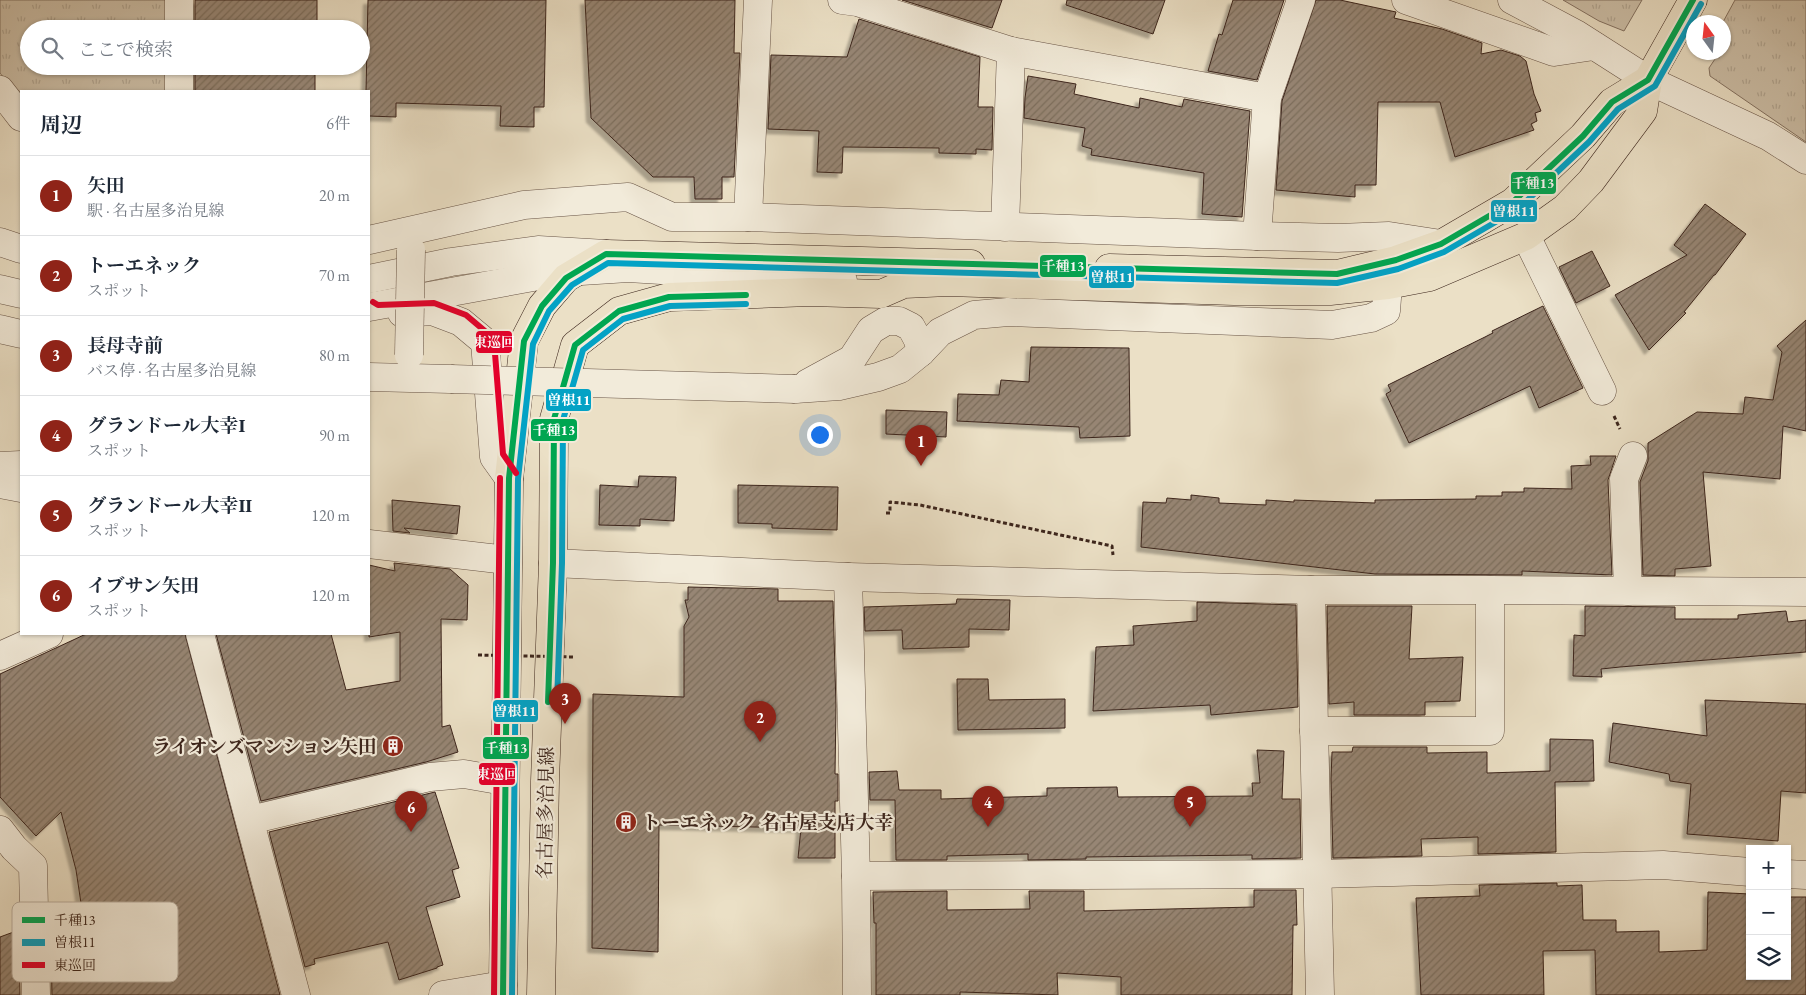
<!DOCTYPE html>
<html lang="ja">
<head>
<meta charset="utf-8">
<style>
	:root { --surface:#fff; --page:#f2f2f3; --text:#1f2937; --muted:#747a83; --line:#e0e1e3; --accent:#8f2418 }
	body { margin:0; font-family:"EB Garamond","Noto Serif JP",serif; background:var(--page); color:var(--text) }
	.controls { position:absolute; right:15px; bottom:15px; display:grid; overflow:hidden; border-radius:0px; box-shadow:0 1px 4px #0004 }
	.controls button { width:45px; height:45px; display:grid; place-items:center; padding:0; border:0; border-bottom:1px solid var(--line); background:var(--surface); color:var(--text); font:25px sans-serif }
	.compass { position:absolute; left:1686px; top:15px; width:45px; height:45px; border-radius:50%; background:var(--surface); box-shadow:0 1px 4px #0004; rotate:345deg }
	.you { position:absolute; left:819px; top:434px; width:18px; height:18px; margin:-12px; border:4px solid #fff; border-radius:50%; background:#1a73e8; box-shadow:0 0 0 8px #1a73e833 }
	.badge { display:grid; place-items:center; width:32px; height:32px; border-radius:50%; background:var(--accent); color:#fff; font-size:16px; font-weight:700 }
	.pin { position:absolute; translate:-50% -41px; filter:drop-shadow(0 1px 2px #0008) }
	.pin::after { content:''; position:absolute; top:26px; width:18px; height:15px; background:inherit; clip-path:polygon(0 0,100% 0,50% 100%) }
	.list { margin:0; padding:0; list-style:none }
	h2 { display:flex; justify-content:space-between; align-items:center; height:65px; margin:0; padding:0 20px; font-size:21px }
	h2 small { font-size:16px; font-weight:400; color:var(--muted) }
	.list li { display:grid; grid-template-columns:32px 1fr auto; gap:15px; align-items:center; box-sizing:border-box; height:80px; padding:0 20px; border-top:1px solid var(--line) }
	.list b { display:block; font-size:19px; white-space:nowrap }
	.list p { margin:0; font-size:16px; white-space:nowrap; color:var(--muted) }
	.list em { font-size:16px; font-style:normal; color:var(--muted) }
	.icon { flex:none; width:28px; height:28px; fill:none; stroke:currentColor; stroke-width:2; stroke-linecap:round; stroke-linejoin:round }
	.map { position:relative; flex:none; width:1806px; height:995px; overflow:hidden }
	.search { position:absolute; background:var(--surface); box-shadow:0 1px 4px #0004; left:20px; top:20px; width:350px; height:55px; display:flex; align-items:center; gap:12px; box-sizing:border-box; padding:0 18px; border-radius:28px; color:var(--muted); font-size:19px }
	.panel { position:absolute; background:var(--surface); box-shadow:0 1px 4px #0004; left:20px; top:90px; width:350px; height:545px; border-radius:0px }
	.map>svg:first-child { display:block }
</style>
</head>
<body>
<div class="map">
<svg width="1806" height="995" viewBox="0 0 1806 995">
	<defs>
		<pattern id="grass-tufts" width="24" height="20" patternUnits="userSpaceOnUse" patternTransform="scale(1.25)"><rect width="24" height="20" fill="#cdc0a9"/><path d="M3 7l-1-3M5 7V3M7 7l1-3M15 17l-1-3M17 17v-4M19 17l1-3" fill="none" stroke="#b1a591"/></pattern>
		<pattern id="building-hatch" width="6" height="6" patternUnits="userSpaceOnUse" patternTransform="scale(1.25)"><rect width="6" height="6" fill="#978674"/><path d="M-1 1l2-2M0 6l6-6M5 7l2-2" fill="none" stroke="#7c6d5e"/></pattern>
		<filter id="shadow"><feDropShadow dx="-4.5" dy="4.5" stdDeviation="1" flood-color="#0004"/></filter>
	</defs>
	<rect width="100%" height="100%" fill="#ebe0c6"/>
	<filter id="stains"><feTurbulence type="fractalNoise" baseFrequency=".004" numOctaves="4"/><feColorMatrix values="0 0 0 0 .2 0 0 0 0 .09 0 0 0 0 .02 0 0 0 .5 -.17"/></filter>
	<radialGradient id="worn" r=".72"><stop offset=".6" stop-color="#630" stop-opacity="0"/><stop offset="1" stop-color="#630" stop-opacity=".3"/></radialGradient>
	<g fill="url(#grass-tufts)" stroke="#847262">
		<path d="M 0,0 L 171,0 L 171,29 L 29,29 L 29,66 L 171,66 L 171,91 L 21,91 L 21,100 L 0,73 Z"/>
		<path d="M 1563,0 L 1642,0 L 1624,31 L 1599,21 Z"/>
		<path d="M 1735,0 L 1806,0 L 1806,142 L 1710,76 L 1709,68 L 1719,53 L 1724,52 L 1724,45 L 1727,39 L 1724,37 L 1723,22 Z"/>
	</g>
	<g fill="url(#building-hatch)" stroke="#3c251c" filter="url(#shadow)">
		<path d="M 195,0 L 317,0 L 317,26 L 315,26 L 315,29 L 195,29 Z"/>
		<path d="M 368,0 L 546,0 L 544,107 L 534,107 L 534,127 L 500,126 L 501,106 L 396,103 L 396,117 L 369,116 L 369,91 L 366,91 Z"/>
		<path d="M 585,0 L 735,0 L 734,53 L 740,53 L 734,177 L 722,177 L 722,199 L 695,199 L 694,177 L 653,177 L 591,118 Z"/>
		<path d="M 902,0 L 1002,0 L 992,28 Z"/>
		<path d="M 1067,0 L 1165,0 L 1153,34 L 1066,5 Z"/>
		<path d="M 1233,0 L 1284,0 L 1257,80 L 1208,71 L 1219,34 L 1222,35 Z"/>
		<path d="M 1316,0 L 1340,0 L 1396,12 L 1394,18 L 1442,29 L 1482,43 L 1481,54 L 1501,50 L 1520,56 L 1526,61 L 1534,94 L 1541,111 L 1535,113 L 1537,121 L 1531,124 L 1534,130 L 1455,157 L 1440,102 L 1378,102 L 1376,185 L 1355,185 L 1355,197 L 1276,190 L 1282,101 Z"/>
		<path d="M 859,19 L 980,57 L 978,107 L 993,107 L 992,150 L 976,149 L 976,154 L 939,153 L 939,148 L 843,147 L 842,173 L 817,172 L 819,131 L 768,129 L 771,55 L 847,57 Z"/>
		<rect x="195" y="66" width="120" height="25"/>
		<path d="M 1028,76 L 1076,84 L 1074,94 L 1139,108 L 1140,98 L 1182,107 L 1184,99 L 1250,111 L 1242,217 L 1202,214 L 1204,173 L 1091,155 L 1092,149 L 1082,146 L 1085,128 L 1024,118 L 1025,98 Z"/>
		<path d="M 1705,204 L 1746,234 L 1715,275 L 1714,275 L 1684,312 L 1686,313 L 1649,350 L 1615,295 L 1687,255 L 1674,245 Z"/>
		<path d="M 1592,251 L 1610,286 L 1576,303 L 1559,267 Z"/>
		<path d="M 1543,306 L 1583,388 L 1539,408 L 1530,386 L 1409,443 L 1386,394 L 1391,391 L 1388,385 L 1493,333 L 1492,331 Z"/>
		<path d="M 1806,320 L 1806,431 L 1783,426 L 1780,479 L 1703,472 L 1711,566 L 1675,569 L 1675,576 L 1643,575 L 1640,482 L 1648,461 L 1648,443 L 1697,412 L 1743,414 L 1745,397 L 1773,400 L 1782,352 L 1777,346 Z"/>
		<path d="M 1031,347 L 1129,348 L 1130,436 L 1080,438 L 1079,427 L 957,421 L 958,394 L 999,395 L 1001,380 L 1029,382 Z"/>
		<path d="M 886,410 L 947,412 L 946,437 L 886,434 Z"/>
		<path d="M 1590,456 L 1616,456 L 1608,480 L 1612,575 L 1522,571 L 1522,575 L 1375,574 L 1141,547 L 1143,502 L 1166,503 L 1167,498 L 1191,500 L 1191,495 L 1219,498 L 1219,503 L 1266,505 L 1266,500 L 1294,502 L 1294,500 L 1375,503 L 1375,500 L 1476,499 L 1476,496 L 1502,496 L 1502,492 L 1524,492 L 1524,488 L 1572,489 L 1571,466 L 1591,465 Z"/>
		<path d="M 639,476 L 676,477 L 674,521 L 640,519 L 640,526 L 599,525 L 600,485 L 638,487 Z"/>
		<path d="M 738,485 L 838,487 L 837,530 L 772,528 L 772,524 L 738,523 Z"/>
		<path d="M 392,500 L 460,506 L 457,534 L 404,528 L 410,533 L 393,531 Z"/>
		<path d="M 394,563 L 450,569 L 468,585 L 467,620 L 441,619 L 442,727 L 450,725 L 458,752 L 426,762 L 261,801 L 216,634 L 331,634 L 346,690 L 400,681 L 400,632 L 369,637 L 369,565 L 395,571 Z"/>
		<path d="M 688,587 L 778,589 L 778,601 L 833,601 L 836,706 L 835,774 L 838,774 L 838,801 L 835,801 L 835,858 L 798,858 L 801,828 L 659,825 L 658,952 L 592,948 L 593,694 L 684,697 L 684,626 L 689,617 L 685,600 L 688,600 Z"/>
		<path d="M 957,599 L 1010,600 L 1009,630 L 969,629 L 969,647 L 903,649 L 902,630 L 865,631 L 864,607 L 956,604 Z"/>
		<path d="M 1197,602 L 1296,605 L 1298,707 L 1211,715 L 1210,705 L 1093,711 L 1096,647 L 1134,645 L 1133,626 L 1197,621 Z"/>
		<path d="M 1327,606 L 1412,606 L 1409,659 L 1463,657 L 1460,701 L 1425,702 L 1425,715 L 1354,715 L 1354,702 L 1329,704 Z"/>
		<path d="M 1585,606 L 1675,607 L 1675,619 L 1738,619 L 1738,615 L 1786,611 L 1788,622 L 1806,620 L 1806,652 L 1620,667 L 1601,669 L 1602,677 L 1573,676 L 1574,635 L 1585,636 Z"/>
		<path d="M 86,634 L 185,634 L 280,995 L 52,995 L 51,949 L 87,943 L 76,870 L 61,812 L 36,836 L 0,797 L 0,674 Z"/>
		<path d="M 957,679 L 988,679 L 989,700 L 1065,699 L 1065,728 L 958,730 Z"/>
		<path d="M 1705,700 L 1806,704 L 1806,793 L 1781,791 L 1778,841 L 1687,834 L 1691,784 L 1670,781 L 1669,774 L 1609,762 L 1613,723 L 1707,736 Z"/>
		<path d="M 1550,739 L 1593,740 L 1594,781 L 1555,782 L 1556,852 L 1478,854 L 1478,837 L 1421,839 L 1422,856 L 1333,858 L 1331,779 L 1332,752 L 1352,752 L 1353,747 L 1427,747 L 1427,753 L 1487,752 L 1487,773 L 1550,771 Z"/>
		<path d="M 1257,750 L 1284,751 L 1282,799 L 1300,799 L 1301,858 L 1252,859 L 1252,855 L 1086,857 L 1086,859 L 1028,860 L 1028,854 L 947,856 L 947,860 L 896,860 L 895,800 L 870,800 L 869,772 L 897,771 L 899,790 L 941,790 L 941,799 L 1047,796 L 1047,788 L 1117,787 L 1118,797 L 1253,796 L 1252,783 L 1260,783 Z"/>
		<path d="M 435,792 L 459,868 L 452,870 L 460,897 L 426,907 L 443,965 L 437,967 L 437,968 L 399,980 L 388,942 L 314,959 L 315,964 L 305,967 L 269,832 Z"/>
		<path d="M 1557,883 L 1557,886 L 1582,885 L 1583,920 L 1616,920 L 1616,932 L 1659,931 L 1659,952 L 1707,950 L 1708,892 L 1750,894 L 1750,976 L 1787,976 L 1787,897 L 1806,897 L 1806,995 L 1596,995 L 1595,950 L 1543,951 L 1544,995 L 1421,995 L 1416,898 L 1480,896 L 1479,885 Z"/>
		<path d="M 1254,890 L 1296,890 L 1297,925 L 1293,925 L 1292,995 L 1121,995 L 1121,977 L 1057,973 L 1058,995 L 960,992 L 960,995 L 876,995 L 876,923 L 874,923 L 873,892 L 947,891 L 947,910 L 1030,909 L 1029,891 L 1084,891 L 1084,911 L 1254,907 Z"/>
		<path d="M 19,930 L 20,995 L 0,995 L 0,937 Z"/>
	</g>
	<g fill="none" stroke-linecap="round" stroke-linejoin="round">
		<g stroke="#685446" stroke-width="29">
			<g id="minor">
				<path d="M 842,0 L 857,2 L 1011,51 L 1267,98"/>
				<path d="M 1406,0 L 1554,52 L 1594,46"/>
				<path d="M 1512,0 L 1576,34 L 1648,80 L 1768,136 L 1806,160"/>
				<path d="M 179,29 L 179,0"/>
				<path d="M 0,90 L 21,117"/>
				<path d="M 179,91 L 179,66"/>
				<path d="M 748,217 L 758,0"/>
				<path d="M 1005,227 L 1011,51"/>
				<path d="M 1257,236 L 1267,98 L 1301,0"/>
				<path d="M 1526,236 L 1602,391"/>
				<path d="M 369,240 L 524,205 L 628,197 L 672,217 L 748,217 L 1257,236 L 1338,238 L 1389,236 L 1441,244"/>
				<path d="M 0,242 L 21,249"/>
				<path d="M 369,279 L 451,262 L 538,250 L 606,254"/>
				<path d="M 0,289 L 21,294"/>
				<path d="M 369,307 L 544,275 L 581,271 L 628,268 L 843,281"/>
				<path d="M 402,313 L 432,311 L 461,322 L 485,342 L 494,457 L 509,478"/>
				<path d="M 0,329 L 21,334"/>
				<path d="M 369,377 L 451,379"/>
				<path d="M 808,383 L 852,359 L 871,330 L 886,321 L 899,321 L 911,327 L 918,340 L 921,352"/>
				<path d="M 795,389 L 839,386 L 878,377 L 900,369 L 921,352 L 940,332 L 974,315 L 1008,312 L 1332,325 L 1371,318 L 1386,311 L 1388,285"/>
				<path d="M 0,466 L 21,465"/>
				<path d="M 0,484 L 21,488"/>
				<path d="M 369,544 L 507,560"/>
				<path d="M 553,563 L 848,577 L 1311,590 L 1490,590 L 1806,592"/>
				<path d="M 848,577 L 856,876 L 857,995"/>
				<path d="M 1311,590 L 1320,995"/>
				<path d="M 1628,591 L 1624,479 L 1633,456"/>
				<path d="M 200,634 L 296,995"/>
				<path d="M 0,656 L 49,634"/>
				<path d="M 1314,731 L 1490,731 L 1490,590"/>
				<path d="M 250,820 L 430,777 L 464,774 L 504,781"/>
				<path d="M 0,830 L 14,848 L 33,866 L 36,995"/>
				<path d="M 1787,874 L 1806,875"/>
				<path d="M 856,876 L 1318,874 L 1663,865 L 1750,872"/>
				<path d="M 443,995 L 503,985"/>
			</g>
		</g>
		<g stroke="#3c251c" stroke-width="29">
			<g id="major">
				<path d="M 1109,268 L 1337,274 L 1396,260 L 1441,244 L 1513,202 L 1583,136 L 1612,102 L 1648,80"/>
				<path d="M 503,995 L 509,478 L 524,341 L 542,306 L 566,278 L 606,254 L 971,264"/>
				<path d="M 541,995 L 545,781 L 553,563 L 554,419 L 575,345 L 619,311 L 669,297 L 810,292 L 881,294 L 904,284 L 948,282 L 1234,291 L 1330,291 L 1388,285 L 1430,277 L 1526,236 L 1565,208 L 1591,181 L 1643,111 L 1648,80 L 1693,0"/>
			</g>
		</g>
		<g stroke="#3c251c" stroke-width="3" stroke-dasharray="4 2.5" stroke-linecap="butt">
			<path d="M 1614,416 L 1620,429"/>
			<path d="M 886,513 L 890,513 L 890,502 L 920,505 L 1112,546 L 1113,555"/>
		</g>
		<use href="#minor" stroke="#f2ebda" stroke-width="28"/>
		<use href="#major" stroke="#ebe0c6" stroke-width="28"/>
		<g stroke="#685446" stroke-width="29" stroke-linecap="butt">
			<g id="minor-bridge">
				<path d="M 409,355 L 411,250"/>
				<path d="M 451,379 L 795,389"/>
			</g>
		</g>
		<path stroke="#3c251c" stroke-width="3" stroke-dasharray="4 2.5" stroke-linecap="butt" d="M 478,655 L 573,657"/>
		<use href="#minor-bridge" stroke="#f2ebda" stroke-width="28"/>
		<g stroke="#f2ebda" stroke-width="10">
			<g id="bus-1">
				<path d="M 548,702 L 553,563 L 554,419 L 575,345 L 619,311 L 669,297 L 746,295"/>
				<path d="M 503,995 L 509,478 L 524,341 L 542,306 L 566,278 L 606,254 L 1337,274 L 1396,260 L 1441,244 L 1513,202 L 1583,136 L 1612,102 L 1648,80 L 1693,0"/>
			</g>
		</g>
		<g stroke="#f2ebda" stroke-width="10">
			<g id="bus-2">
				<path d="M 557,702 L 562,563 L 563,420 L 583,350 L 623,319 L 670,306 L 746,304"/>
				<path d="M 512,995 L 518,479 L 533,344 L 549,311 L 572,285 L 608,263 L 1337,283 L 1398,269 L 1444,252 L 1518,209 L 1589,142 L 1618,109 L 1655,86 L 1701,4"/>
			</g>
		</g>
		<g stroke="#f2ebda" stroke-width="10">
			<g id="bus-3">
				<path d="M 373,302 L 378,305 L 434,303 L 466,315 L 492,337 L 494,341 L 503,454 L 516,473"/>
				<path d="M 494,995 L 500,478"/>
			</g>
		</g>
		<use href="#bus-1" stroke="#00a651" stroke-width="6"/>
		<use href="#bus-2" stroke="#03a2c5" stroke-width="6"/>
		<use href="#bus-3" stroke="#e4002b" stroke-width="6"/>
	</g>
	<defs>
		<g id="building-disc" transform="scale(1.125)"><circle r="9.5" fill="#8f2418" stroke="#f2ebda"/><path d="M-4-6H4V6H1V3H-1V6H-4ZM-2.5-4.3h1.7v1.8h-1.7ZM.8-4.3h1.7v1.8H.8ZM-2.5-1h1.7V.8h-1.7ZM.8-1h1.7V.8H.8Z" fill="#fff"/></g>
	</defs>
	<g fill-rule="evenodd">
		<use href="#building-disc" x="393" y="746"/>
		<use href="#building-disc" x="626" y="822"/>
	</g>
	<g text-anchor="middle" stroke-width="4.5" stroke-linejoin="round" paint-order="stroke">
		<g font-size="19" font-weight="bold" fill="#3c251c" stroke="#f2ebda" text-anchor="end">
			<text x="377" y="753">ライオンズマンション矢田</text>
			<text x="642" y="829" text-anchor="start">トーエネック 名古屋支店大幸</text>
		</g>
		<g font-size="19" fill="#3c251c" stroke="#f2ebda">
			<text transform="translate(545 813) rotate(-89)" y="7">名古屋多治見線</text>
		</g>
	</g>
	<rect x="12" y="902" width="166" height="80" rx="8" fill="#f2ebda" stroke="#bbb0a1" stroke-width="1"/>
	<rect x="22" y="917" width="23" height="6" fill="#00a651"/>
	<rect x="22" y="939" width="23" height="7" fill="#03a2c5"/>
	<rect x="22" y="962" width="23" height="6" fill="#e4002b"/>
	<g font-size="14" fill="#3c251c">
		<text x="54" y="925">千種13</text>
		<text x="54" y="947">曽根11</text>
		<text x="54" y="970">東巡回</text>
	</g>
	<g stroke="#f2ebda" stroke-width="2">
		<rect x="1510" y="171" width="47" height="24" rx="5" fill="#00a651"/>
		<rect x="1490" y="199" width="48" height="24" rx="5" fill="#03a2c5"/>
		<rect x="1039" y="254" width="48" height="24" rx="5" fill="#00a651"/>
		<rect x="1088" y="265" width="47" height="24" rx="5" fill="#03a2c5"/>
		<rect x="475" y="330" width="38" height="24" rx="5" fill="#e4002b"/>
		<rect x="545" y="388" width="47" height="24" rx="5" fill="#03a2c5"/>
		<rect x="530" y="418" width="48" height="24" rx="5" fill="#00a651"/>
		<rect x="492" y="699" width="47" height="24" rx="5" fill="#03a2c5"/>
		<rect x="482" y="736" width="48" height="24" rx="5" fill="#00a651"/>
		<rect x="478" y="762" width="38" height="24" rx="5" fill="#e4002b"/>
	</g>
	<g font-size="14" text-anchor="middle" font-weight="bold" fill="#fff">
		<text x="1533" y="188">千種13</text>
		<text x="1514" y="216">曽根11</text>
		<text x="1063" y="271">千種13</text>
		<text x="1112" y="282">曽根11</text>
		<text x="494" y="347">東巡回</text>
		<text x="569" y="405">曽根11</text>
		<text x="554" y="435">千種13</text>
		<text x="515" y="716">曽根11</text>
		<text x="506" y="753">千種13</text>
		<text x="497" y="779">東巡回</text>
	</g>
	<rect width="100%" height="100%" filter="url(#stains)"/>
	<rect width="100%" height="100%" fill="url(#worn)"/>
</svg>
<div class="controls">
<button>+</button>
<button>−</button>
<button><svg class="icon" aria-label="layers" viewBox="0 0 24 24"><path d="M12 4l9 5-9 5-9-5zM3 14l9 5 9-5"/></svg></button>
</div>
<svg class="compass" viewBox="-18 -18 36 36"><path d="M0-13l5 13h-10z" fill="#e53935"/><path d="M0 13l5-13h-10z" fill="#747a83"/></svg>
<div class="you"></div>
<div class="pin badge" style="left:921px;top:466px">1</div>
<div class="pin badge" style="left:760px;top:742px">2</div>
<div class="pin badge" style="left:565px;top:724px">3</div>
<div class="pin badge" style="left:988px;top:827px">4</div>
<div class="pin badge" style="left:1190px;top:827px">5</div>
<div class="pin badge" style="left:411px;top:832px">6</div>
<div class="search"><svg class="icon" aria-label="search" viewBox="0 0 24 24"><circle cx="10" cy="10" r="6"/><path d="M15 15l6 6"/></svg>ここで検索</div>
<section class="panel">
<h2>周辺<small>6件</small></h2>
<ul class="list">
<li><span class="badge">1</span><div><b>矢田</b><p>駅 · 名古屋多治見線</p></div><em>20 m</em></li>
<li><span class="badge">2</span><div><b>トーエネック</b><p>スポット</p></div><em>70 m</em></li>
<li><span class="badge">3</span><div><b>長母寺前</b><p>バス停 · 名古屋多治見線</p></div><em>80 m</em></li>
<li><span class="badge">4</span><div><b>グランドール大幸Ⅰ</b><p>スポット</p></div><em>90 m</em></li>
<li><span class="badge">5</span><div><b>グランドール大幸Ⅱ</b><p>スポット</p></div><em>120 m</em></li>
<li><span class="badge">6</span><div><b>イブサン矢田</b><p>スポット</p></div><em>120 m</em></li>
</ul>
</section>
</div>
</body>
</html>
